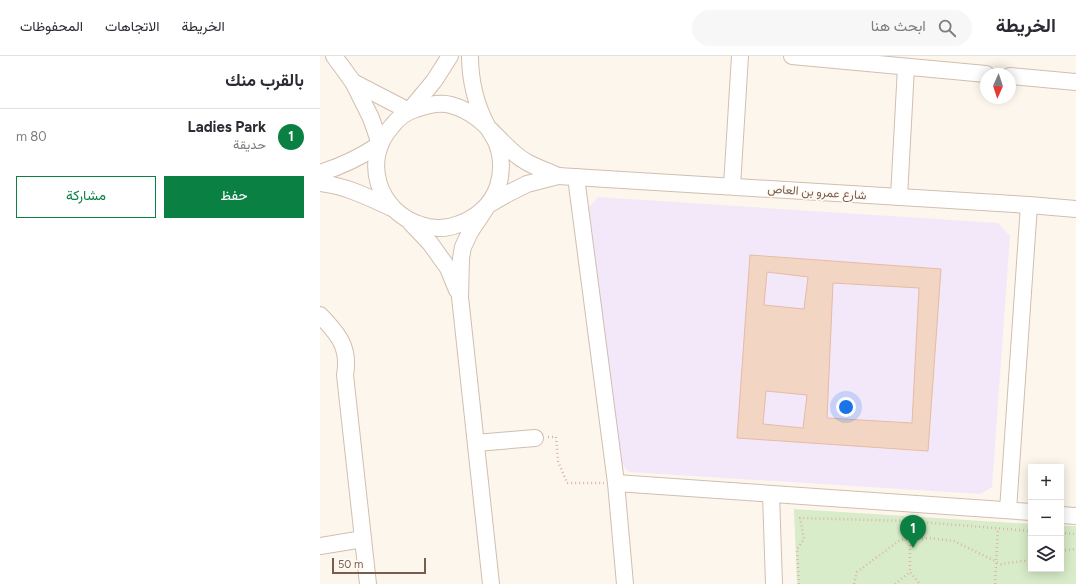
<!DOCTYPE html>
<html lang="ar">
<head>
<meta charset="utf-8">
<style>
	:root { --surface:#fff; --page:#f7f7f7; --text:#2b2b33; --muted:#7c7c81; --line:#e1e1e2; --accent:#0b8043 }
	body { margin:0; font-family:Figtree,Vazirmatn,sans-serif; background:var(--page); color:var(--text); direction:rtl }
	.controls { position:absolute; right:12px; bottom:12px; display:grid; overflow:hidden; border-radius:0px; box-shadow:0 2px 10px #0003 }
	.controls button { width:36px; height:36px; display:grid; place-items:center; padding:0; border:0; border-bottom:1px solid var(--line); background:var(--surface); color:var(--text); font:20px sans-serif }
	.compass { position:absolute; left:660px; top:12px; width:36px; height:36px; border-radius:50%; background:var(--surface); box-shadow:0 2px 10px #0003; rotate:183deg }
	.scale { position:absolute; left:12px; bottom:10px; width:94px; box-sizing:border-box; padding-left:4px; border:2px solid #7a5c4d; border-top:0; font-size:11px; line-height:14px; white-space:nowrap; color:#7a5c4d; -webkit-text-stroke:3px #fffaf3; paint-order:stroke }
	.you { position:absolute; left:526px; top:351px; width:14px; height:14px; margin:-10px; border:3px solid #fff; border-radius:50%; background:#1a73e8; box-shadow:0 0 0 6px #1a73e833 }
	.badge { display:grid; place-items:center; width:26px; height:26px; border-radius:50%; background:var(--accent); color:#fff; font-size:13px; font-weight:700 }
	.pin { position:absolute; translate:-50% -33px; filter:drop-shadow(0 1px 2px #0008) }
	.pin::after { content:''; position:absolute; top:21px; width:14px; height:12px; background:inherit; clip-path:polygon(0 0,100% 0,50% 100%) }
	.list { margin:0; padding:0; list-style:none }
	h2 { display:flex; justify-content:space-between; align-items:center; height:52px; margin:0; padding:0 16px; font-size:17px }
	h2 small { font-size:13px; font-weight:400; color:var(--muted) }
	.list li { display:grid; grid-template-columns:26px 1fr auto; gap:12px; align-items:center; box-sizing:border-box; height:56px; padding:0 16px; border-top:1px solid var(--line) }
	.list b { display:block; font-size:15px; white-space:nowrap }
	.list p { margin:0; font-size:13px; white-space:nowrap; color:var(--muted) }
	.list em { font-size:13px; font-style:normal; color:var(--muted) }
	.actions { display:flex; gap:8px; padding:12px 16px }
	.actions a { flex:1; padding:9px 0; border:1px solid var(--accent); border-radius:0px; text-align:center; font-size:14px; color:var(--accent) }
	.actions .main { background:var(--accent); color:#fff }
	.icon { flex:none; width:22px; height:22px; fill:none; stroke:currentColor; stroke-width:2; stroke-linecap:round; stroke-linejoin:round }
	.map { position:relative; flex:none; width:756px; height:528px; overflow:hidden; direction:ltr }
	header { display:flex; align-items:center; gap:24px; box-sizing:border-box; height:56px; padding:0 20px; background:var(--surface); border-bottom:1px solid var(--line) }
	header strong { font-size:19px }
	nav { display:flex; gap:22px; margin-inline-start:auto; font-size:14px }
	.search { width:280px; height:36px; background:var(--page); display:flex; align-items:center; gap:10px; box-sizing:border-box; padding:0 14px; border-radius:22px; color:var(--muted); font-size:15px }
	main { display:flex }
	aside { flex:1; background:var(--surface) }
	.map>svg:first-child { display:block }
</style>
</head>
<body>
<header>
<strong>الخريطة</strong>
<div class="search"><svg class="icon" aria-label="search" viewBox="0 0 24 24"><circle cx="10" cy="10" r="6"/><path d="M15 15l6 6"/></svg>ابحث هنا</div>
<nav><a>الخريطة</a><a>الاتجاهات</a><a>المحفوظات</a></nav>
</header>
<main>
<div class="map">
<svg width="756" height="528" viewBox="0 0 756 528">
	<rect width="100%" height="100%" fill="#fdf6ec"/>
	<path fill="#f3e8fa" d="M 278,141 L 678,167 L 690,180 L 672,431 L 661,438 L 309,416 L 299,405 L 269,151 Z"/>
	<path fill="#d8ecc9" d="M 474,453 L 711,468 L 711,513 L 741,513 L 741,470 L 756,470 L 756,528 L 477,528 Z"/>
	<path fill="#f3d5c3" stroke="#e6bba3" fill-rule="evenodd" d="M 430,199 L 621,213 L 608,395 L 417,382 ZM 447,216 L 488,221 L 484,253 L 444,249 ZM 513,227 L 599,232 L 592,367 L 507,362 ZM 446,335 L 487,339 L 483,372 L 443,368 Z"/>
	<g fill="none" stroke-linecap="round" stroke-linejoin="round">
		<g stroke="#d1beb0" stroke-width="18">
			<g id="minor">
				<path d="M 150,0 C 150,23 156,49 167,70 C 170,76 175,82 177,88 C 182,101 182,117 178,130 C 172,149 156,162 139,168 C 127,173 113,173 101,169 C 58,156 41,104 72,70 C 78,62 86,56 96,53 C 107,49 120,46 131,49 C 160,57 172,78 193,96 C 205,108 223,113 238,120 L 207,128 L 187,138 L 168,149 L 150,176 L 143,191 L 141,202 L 140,241 L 171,528"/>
				<path d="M 472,0 L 666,18"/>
				<path d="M 690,20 L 756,26"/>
				<path d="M 33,26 L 89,55 L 114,25 L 130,0"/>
				<path d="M 0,117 C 22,110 41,101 60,88 L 51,62 L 33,26 L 14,0"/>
				<path d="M 238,120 L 709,149 L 756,153"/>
				<path d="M 256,121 L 296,427 L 305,528"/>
				<path d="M 0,127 C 26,130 48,141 72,152"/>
				<path d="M 412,130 L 420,0"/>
				<path d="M 579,141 L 586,11"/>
				<path d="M 91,167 L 110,187 L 128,212 L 137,234"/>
				<path d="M 0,259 C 18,278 30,291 25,319 L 48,528"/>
				<path d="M 156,387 L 215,382"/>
				<path d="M 296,427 L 711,456"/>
				<path d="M 451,438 L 454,528"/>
				<path d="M 688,454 L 709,149"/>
				<path d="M 741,459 L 756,460"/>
				<path d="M 0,490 L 43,483"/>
			</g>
		</g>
		<g stroke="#d9b8a5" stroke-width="2.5" stroke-dasharray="1 3" stroke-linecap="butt">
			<path d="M 228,381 L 236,381 L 238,405 L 247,427 L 284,427"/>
			<path d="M 589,465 L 590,483 L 590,516"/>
			<path d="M 741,477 L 756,478"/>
			<path d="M 741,495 L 756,493"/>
			<path d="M 479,528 L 477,493 L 484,483 L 480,462 L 589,465 L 711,475"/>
			<path d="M 534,528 L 537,516 L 580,484 L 609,482 L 634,485 L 681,508 L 711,504"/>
			<path d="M 575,528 L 590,516 L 600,528"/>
			<path d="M 675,528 L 678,472"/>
		</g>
		<use href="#minor" stroke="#fff" stroke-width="16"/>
	</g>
	<g text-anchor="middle" stroke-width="3.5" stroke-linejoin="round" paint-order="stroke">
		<g font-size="12" fill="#7a5c4d" stroke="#fffaf3">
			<text transform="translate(497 136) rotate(4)" y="4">شارع عمرو بن العاص</text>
		</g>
	</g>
</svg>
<div class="controls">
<button>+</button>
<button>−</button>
<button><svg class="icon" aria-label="layers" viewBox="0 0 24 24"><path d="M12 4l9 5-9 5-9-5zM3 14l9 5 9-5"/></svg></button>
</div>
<svg class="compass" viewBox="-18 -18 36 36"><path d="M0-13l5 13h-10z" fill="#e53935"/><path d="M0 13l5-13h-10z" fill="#7c7c81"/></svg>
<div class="scale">50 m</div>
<div class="you"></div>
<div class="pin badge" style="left:593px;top:492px">1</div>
</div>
<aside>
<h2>بالقرب منك<small></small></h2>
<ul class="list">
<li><span class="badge">1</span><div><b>Ladies Park</b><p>حديقة</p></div><em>80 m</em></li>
</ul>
<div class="actions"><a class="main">حفظ</a><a>مشاركة</a></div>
</aside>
</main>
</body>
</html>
